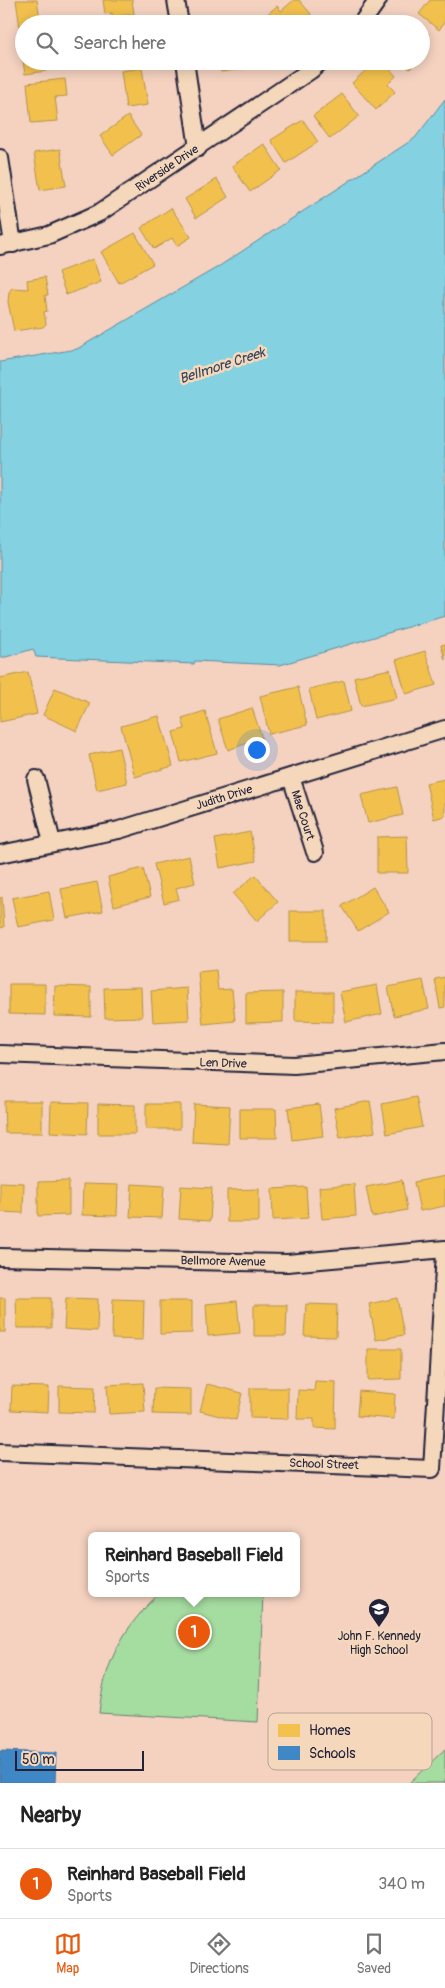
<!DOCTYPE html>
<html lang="en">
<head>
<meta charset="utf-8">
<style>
	:root { --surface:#fff; --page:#f6f6f6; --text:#222; --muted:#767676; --line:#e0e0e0; --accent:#ea580c }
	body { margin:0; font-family:Pangolin,sans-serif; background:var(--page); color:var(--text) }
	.scale { position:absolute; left:15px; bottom:12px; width:129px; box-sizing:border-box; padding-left:5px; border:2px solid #22223b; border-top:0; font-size:14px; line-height:18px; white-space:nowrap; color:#22223b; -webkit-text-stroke:4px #f5d8bb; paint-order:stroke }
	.you { position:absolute; left:256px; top:749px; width:18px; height:18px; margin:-12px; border:4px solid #fff; border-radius:50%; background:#1a73e8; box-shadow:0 0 0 8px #1a73e833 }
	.badge { display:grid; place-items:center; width:32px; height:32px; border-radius:50%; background:var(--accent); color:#fff; font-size:16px; font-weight:700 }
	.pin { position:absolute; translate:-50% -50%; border:2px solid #fff; box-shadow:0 1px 5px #0006 }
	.popup { position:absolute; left:88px; top:1532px; width:212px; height:65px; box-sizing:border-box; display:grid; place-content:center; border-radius:8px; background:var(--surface); filter:drop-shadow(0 1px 4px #0005); font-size:16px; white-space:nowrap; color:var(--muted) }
	.popup b { font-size:19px; color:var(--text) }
	.popup::after { content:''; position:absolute; left:50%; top:100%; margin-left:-10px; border:10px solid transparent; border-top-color:var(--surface) }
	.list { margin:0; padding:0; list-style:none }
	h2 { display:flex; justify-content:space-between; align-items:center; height:65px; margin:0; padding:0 20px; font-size:21px }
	h2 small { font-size:16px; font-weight:400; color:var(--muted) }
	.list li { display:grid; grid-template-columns:32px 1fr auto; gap:15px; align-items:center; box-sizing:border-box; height:70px; padding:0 20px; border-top:1px solid var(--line) }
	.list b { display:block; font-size:19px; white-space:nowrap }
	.list p { margin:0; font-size:16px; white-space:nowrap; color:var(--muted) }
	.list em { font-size:16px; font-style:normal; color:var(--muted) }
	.icon { flex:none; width:28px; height:28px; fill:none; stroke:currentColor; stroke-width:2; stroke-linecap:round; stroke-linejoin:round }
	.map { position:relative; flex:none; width:445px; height:1783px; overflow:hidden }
	.search { position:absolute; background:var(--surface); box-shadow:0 2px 12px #0003; left:15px; right:15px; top:15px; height:55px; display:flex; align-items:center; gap:12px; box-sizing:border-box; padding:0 18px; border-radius:28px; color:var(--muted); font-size:19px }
	.sheet { height:135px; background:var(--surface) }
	nav { display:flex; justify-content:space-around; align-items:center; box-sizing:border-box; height:70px; border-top:1px solid var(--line); background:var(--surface); font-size:14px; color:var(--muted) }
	nav a { display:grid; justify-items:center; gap:2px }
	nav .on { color:var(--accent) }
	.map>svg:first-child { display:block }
</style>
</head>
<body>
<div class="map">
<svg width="445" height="1783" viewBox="0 0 445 1783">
	<rect width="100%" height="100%" fill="#f5d2c0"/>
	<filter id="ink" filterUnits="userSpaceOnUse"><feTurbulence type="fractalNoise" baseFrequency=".02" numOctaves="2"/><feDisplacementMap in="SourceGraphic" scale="10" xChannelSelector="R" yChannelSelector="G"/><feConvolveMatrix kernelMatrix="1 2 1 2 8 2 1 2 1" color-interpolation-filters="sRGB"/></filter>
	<g filter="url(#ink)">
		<g fill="#a5dca0" stroke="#647f6e">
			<path d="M 160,1593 L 263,1593 L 258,1722 L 99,1713 C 104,1663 123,1627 160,1593 Z"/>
			<path d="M 445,1749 L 445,1783 L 409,1783 Z"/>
		</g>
		<path fill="#83d1e1" stroke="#5c8b9f" d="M 445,99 L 445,616 L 280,665 L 195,661 L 194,664 L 36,657 L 33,649 L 6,657 L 0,657 L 0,362 L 77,349 L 218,267 L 415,138 Z"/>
		<g fill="#f2c14e" stroke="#b49148">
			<path d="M 16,0 L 37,0 L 41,24 L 24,24 L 24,28 L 20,28 Z"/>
			<path d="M 103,0 L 132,0 L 134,14 L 112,17 L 112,13 L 105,14 Z"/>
			<path d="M 294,0 L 299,0 L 311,14 L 300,24 L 268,24 L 263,18 L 277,6 L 281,11 Z"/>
			<path d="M 430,0 L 445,0 L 445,21 L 439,30 L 419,14 Z"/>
			<path d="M 409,19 L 415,24 L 406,24 Z"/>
			<path d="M 421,28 L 429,34 L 421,45 Z"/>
			<path d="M 24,35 L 24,61 L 45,61 L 46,71 L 25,74 L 19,36 Z"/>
			<path d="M 219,61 L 242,61 L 243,69 L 221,72 Z"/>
			<path d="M 376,61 L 383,61 L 396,76 L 388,84 L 395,92 L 376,110 L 352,83 Z"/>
			<path d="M 400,61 L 416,61 L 410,69 Z"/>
			<path d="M 142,68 L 148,105 L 126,108 L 121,71 Z"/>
			<path d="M 65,79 L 67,96 L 55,97 L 58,121 L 31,123 L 27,83 Z"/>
			<path d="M 342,94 L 359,116 L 330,139 L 313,116 Z"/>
			<path d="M 128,116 L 141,135 L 113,155 L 100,136 Z"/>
			<path d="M 303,120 L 318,142 L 286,163 L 271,140 Z"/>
			<path d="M 264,144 L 281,170 L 250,192 L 232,166 Z"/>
			<path d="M 60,149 L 66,186 L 40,190 L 34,153 Z"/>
			<path d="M 217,179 L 228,197 L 196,218 L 185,199 Z"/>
			<path d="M 171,208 L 191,237 L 177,246 L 172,238 L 154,249 L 141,228 Z"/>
			<path d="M 135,233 L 153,264 L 119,283 L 101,252 Z"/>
			<path d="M 93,259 L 101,282 L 66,295 L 58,272 Z"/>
			<path d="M 45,277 L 48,295 L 45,295 L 47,311 L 44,312 L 46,324 L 43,327 L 37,328 L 35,326 L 35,328 L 14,331 L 8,302 L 9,292 L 12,288 L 28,289 L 27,280 Z"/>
			<path d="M 445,644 L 445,660 L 441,645 Z"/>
			<path d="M 425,651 L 436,685 L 406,694 L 396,660 Z"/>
			<path d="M 390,669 L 397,698 L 361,706 L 354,677 Z"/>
			<path d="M 28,672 L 37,714 L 0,722 L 0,678 Z"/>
			<path d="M 344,681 L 351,711 L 316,720 L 309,689 Z"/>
			<path d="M 298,687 L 307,725 L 269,734 L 260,696 Z"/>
			<path d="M 55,688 L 90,703 L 77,731 L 43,715 Z"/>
			<path d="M 252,708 L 262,738 L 228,750 L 218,719 Z"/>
			<path d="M 205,711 L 217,753 L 181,762 L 173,732 L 185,729 L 182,718 Z"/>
			<path d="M 159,716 L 173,766 L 135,777 L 121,726 Z"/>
			<path d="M 119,748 L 127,783 L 97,790 L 89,755 Z"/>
			<path d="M 445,779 L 445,816 L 434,819 L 426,783 Z"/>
			<path d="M 397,787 L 403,815 L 368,823 L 361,795 Z"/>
			<path d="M 250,832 L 256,861 L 220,868 L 215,839 Z"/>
			<path d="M 407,836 L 408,873 L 377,873 L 377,837 Z"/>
			<path d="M 189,856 L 195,883 L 176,888 L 179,899 L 164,903 L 154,864 Z"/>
			<path d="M 143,868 L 150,897 L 114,906 L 108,877 Z"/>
			<path d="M 255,875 L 278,902 L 257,921 L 233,894 Z"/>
			<path d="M 97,882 L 103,911 L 67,918 L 61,889 Z"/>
			<path d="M 373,887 L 389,912 L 358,931 L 342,906 Z"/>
			<path d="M 49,891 L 54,920 L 18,927 L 12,898 Z"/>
			<path d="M 2,897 L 4,927 L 0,928 L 0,898 Z"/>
			<rect x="290" y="911" width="36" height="30"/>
			<path d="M 216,970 L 218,990 L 232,989 L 235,1021 L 203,1024 L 198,972 Z"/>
			<path d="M 445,977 L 445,1007 L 440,1008 L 435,979 Z"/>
			<path d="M 423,980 L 429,1009 L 394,1016 L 388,987 Z"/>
			<path d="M 9,984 L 45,984 L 45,1015 L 9,1014 Z"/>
			<path d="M 377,985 L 382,1014 L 346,1022 L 340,992 Z"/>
			<path d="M 55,986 L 91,987 L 91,1017 L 54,1016 Z"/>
			<path d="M 141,987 L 142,1017 L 105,1018 L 104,988 Z"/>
			<path d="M 187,988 L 189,1020 L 153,1022 L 151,991 Z"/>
			<path d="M 283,992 L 283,1022 L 246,1023 L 246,993 Z"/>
			<path d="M 295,992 L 333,992 L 333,1022 L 295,1021 Z"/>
			<path d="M 416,1097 L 422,1127 L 387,1134 L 382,1104 Z"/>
			<path d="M 4,1101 L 42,1101 L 42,1133 L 5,1133 Z"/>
			<path d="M 370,1101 L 375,1132 L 340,1138 L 334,1108 Z"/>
			<path d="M 51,1102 L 88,1103 L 87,1134 L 50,1132 Z"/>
			<path d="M 98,1104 L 135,1105 L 135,1134 L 98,1134 Z"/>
			<rect x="146" y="1104" width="34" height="25"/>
			<path d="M 194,1104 L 230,1106 L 228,1144 L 192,1142 Z"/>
			<path d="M 319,1104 L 323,1136 L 292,1140 L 288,1108 Z"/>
			<path d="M 240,1109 L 276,1109 L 277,1138 L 240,1138 Z"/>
			<path d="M 445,1176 L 445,1206 L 420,1211 L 414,1182 Z"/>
			<path d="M 402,1180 L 407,1210 L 372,1217 L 366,1187 Z"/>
			<path d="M 69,1181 L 69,1215 L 38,1216 L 38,1182 Z"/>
			<path d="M 0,1182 L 24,1183 L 23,1213 L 0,1212 Z"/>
			<path d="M 83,1184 L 118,1185 L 117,1216 L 82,1215 Z"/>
			<path d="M 132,1184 L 164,1186 L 162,1218 L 130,1217 Z"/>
			<path d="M 354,1184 L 356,1216 L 322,1219 L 319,1187 Z"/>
			<path d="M 181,1186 L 212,1188 L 210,1221 L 179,1219 Z"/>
			<path d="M 306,1187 L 308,1218 L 273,1220 L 272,1189 Z"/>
			<path d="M 259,1189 L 259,1222 L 227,1222 L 227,1190 Z"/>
			<rect x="0" y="1298" width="5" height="34"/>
			<path d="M 16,1298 L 51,1298 L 51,1328 L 17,1328 Z"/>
			<path d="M 66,1298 L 98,1299 L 97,1331 L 64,1329 Z"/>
			<path d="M 397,1298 L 404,1335 L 376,1340 L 369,1304 Z"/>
			<path d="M 113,1299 L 144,1300 L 143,1340 L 112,1339 Z"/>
			<path d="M 160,1301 L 192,1301 L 192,1333 L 160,1334 Z"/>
			<path d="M 237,1301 L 240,1333 L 208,1336 L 206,1304 Z"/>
			<path d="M 306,1304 L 337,1305 L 336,1337 L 304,1336 Z"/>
			<path d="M 254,1305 L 287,1305 L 286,1336 L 254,1336 Z"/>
			<path d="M 368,1349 L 401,1349 L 401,1379 L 368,1380 Z"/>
			<path d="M 315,1381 L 336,1382 L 335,1429 L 314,1428 L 314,1419 L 297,1419 L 298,1390 L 314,1391 Z"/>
			<path d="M 143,1383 L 145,1412 L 109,1414 L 107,1385 Z"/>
			<path d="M 207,1384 L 242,1393 L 236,1420 L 200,1411 Z"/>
			<path d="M 12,1386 L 49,1387 L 48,1412 L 11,1410 Z"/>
			<path d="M 59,1386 L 95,1387 L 94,1413 L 59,1412 Z"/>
			<path d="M 154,1388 L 191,1389 L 191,1415 L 153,1414 Z"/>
			<path d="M 250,1388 L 288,1388 L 288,1419 L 250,1418 Z"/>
			<path d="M 359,1391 L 395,1394 L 394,1419 L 357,1416 Z"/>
		</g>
		<path fill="#3f88c5" stroke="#36699c" d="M 0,1751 L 56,1753 L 55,1783 L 0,1783 Z"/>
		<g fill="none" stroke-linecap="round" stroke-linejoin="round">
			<g stroke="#22223b" stroke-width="20">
				<g id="street">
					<path d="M 176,0 L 180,24"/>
					<path d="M 361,24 L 378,0"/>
					<path d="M 185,61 L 198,148"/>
					<path d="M 0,158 L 13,244"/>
					<path d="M 0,246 L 49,235 L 99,213 L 311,70 L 321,61"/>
					<path d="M 291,777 L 315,852"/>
					<path d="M 36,779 L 52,842"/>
					<path d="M 0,854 L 119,830 L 445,729"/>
					<path d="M 0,1054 L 294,1065 L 445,1051"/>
					<path d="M 0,1257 L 287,1263 L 445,1249"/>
					<path d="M 0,1452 L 432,1469 L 445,1253"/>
				</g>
			</g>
			<use href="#street" stroke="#f5d8bb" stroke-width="16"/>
		</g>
	</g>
	<defs>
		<g id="school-pin" transform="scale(1.125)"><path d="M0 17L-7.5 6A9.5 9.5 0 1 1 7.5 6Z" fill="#22223b" stroke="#f5d8bb"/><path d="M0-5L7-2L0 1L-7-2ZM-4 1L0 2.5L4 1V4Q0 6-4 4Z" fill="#fff"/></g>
	</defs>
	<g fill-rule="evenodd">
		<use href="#school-pin" x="379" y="1609"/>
	</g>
	<g text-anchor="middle" stroke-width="5" stroke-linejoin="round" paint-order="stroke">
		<g font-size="12" fill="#22223b" stroke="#f5d8bb">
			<text transform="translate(167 168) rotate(-34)" y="4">Riverside Drive</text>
			<text transform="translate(224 797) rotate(-17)" y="4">Judith Drive</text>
			<text transform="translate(303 815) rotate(72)" y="4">Mae Court</text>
			<text transform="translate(223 1063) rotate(2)" y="4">Len Drive</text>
			<text transform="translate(223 1261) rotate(1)" y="4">Bellmore Avenue</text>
			<text transform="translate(324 1464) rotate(2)" y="4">School Street</text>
		</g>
		<g font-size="12" fill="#22223b" stroke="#f5d8bb">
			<text x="379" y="1640">John F. Kennedy<tspan x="379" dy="14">High School</tspan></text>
		</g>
		<g font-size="14" font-style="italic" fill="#35455c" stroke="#f5d8bb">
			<text transform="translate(222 365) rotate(-18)" y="5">Bellmore Creek</text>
		</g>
	</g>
	<rect x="268" y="1713" width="164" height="57" rx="8" fill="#f5d8bb" stroke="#b6a195" stroke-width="1"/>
	<rect x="278" y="1724" width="22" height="13" fill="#f2c14e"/>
	<rect x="278" y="1746" width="22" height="14" fill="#3f88c5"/>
	<g font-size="14" fill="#22223b">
		<text x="309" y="1735">Homes</text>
		<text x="309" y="1758">Schools</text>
	</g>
</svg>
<div class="scale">50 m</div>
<div class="you"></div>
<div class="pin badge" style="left:194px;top:1632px">1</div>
<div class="popup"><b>Reinhard Baseball Field</b>Sports</div>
<div class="search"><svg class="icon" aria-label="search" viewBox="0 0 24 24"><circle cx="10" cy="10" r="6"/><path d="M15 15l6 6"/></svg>Search here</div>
</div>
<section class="sheet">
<h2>Nearby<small></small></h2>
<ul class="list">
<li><span class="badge">1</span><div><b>Reinhard Baseball Field</b><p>Sports</p></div><em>340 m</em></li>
</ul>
</section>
<nav>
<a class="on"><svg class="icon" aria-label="map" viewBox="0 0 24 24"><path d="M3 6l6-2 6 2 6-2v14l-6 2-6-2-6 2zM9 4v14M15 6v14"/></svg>Map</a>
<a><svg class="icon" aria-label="directions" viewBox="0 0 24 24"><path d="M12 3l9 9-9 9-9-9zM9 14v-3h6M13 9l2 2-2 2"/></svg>Directions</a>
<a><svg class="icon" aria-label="saved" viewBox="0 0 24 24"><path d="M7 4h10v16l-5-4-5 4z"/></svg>Saved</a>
</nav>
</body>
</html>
